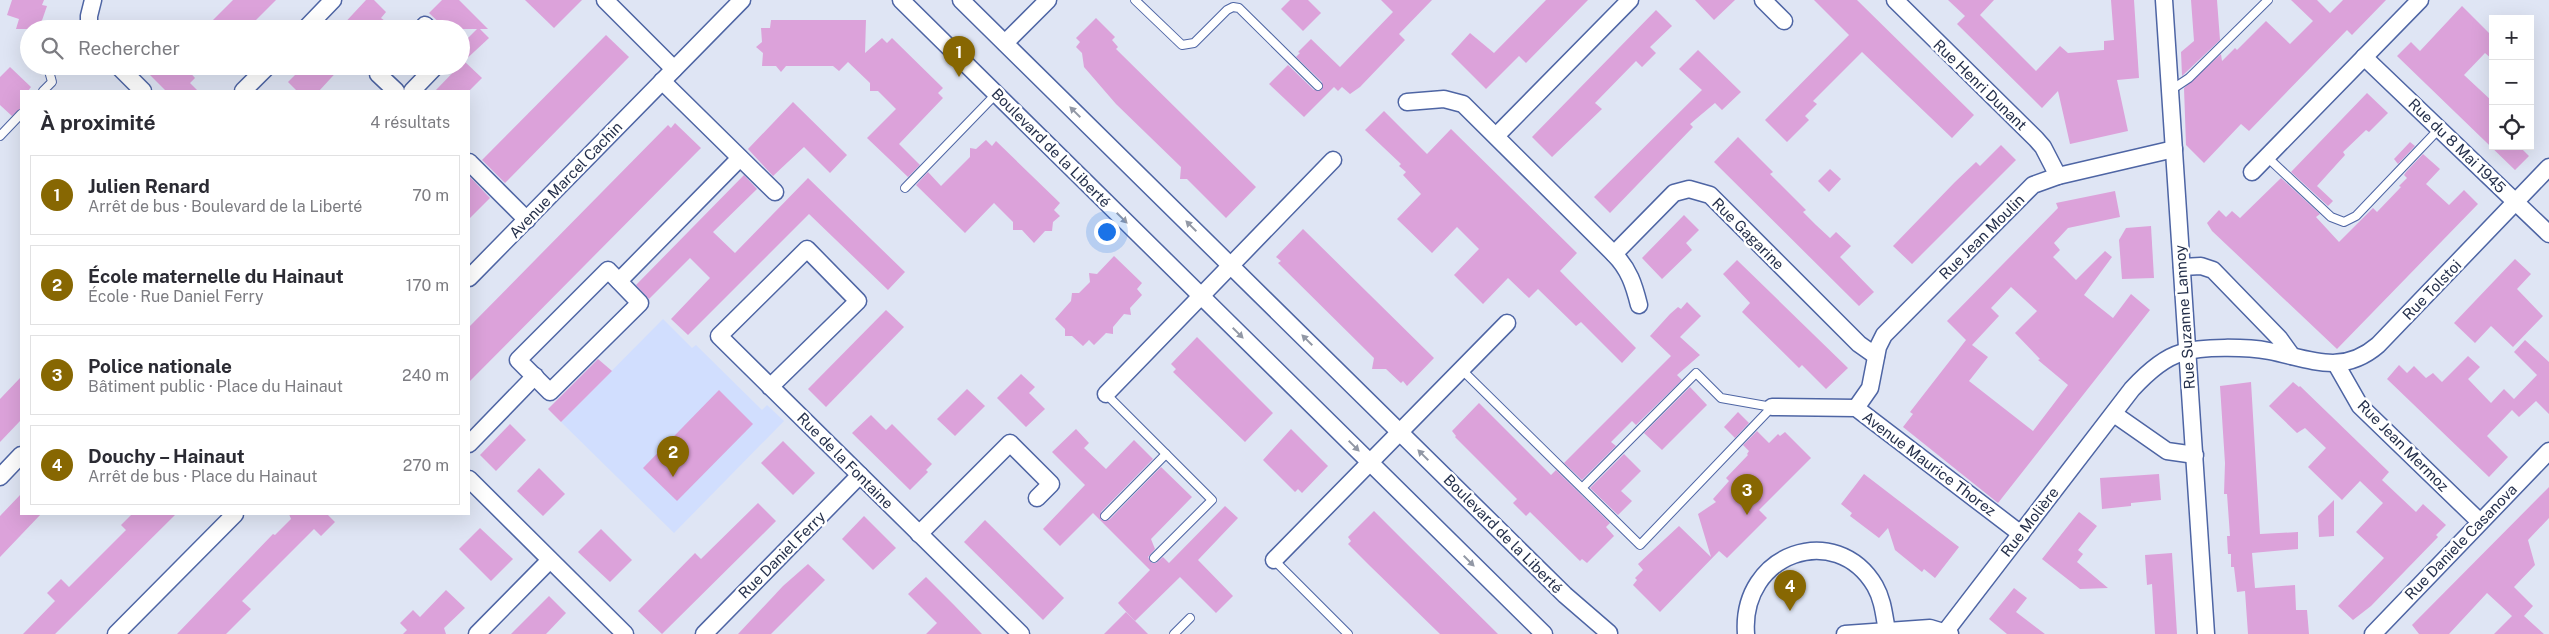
<!DOCTYPE html>
<html lang="fr">
<head>
<meta charset="utf-8">
<style>
	:root { --surface:#fff; --page:#f2f2f3; --text:#2b2b33; --muted:#7c7c81; --line:#e1e1e2; --accent:#876702 }
	body { margin:0; font-family:"Public Sans",sans-serif; background:var(--page); color:var(--text) }
	.controls { position:absolute; right:15px; top:15px; display:grid; overflow:hidden; border-radius:0px; box-shadow:0 5px 20px #0002 }
	.controls button { width:45px; height:45px; display:grid; place-items:center; padding:0; border:0; border-bottom:1px solid var(--line); background:var(--surface); color:var(--text); font:25px sans-serif }
	.you { position:absolute; left:1106px; top:231px; width:18px; height:18px; margin:-12px; border:4px solid #fff; border-radius:50%; background:#1a73e8; box-shadow:0 0 0 8px #1a73e833 }
	.badge { display:grid; place-items:center; width:32px; height:32px; border-radius:50%; background:var(--accent); color:#fff; font-size:16px; font-weight:700 }
	.pin { position:absolute; translate:-50% -41px; filter:drop-shadow(0 1px 2px #0008) }
	.pin::after { content:''; position:absolute; top:26px; width:18px; height:15px; background:inherit; clip-path:polygon(0 0,100% 0,50% 100%) }
	.list { margin:0; padding:0; list-style:none }
	h2 { display:flex; justify-content:space-between; align-items:center; height:65px; margin:0; padding:0 20px; font-size:21px }
	h2 small { font-size:16px; font-weight:400; color:var(--muted) }
	.list li { display:grid; grid-template-columns:32px 1fr auto; gap:15px; align-items:center; box-sizing:border-box; height:80px; margin:0 10px 10px; padding:0 10px; border:1px solid var(--line); border-radius:0px }
	.list b { display:block; font-size:19px; white-space:nowrap }
	.list p { margin:0; font-size:16px; white-space:nowrap; color:var(--muted) }
	.list em { font-size:16px; font-style:normal; color:var(--muted) }
	.icon { flex:none; width:28px; height:28px; fill:none; stroke:currentColor; stroke-width:2; stroke-linecap:round; stroke-linejoin:round }
	.map { position:relative; flex:none; width:2549px; height:634px; overflow:hidden }
	.search { position:absolute; background:var(--surface); box-shadow:0 5px 20px #0002; left:20px; top:20px; width:450px; height:55px; display:flex; align-items:center; gap:12px; box-sizing:border-box; padding:0 18px; border-radius:28px; color:var(--muted); font-size:19px }
	.panel { position:absolute; background:var(--surface); box-shadow:0 5px 20px #0002; left:20px; top:90px; width:450px; height:425px; border-radius:0px }
	.map>svg:first-child { display:block }
</style>
</head>
<body>
<div class="map">
<svg width="2549" height="634" viewBox="0 0 2549 634">
	<rect width="100%" height="100%" fill="#dfe5f4"/>
	<path fill="#d1defe" d="M 663,319 L 692,348 L 696,345 L 762,410 L 767,405 L 784,421 L 674,533 L 561,422 Z"/>
	<g fill="#dca2da" fill-rule="evenodd">
		<path d="M 12,0 L 44,0 L 42,5 L 47,6 L 39,29 L 16,29 L 19,19 L 7,15 Z"/>
		<path d="M 233,0 L 276,0 L 247,29 L 204,29 Z"/>
		<path d="M 366,0 L 374,0 L 386,12 L 381,18 L 385,21 L 378,29 L 339,29 Z"/>
		<path d="M 442,0 L 459,0 L 488,29 L 480,29 L 489,38 L 461,64 L 461,45 L 477,29 L 446,29 L 429,13 Z"/>
		<path d="M 525,0 L 582,0 L 554,28 Z"/>
		<path d="M 1290,0 L 1308,0 L 1321,13 L 1303,31 L 1281,9 Z"/>
		<path d="M 1381,0 L 1432,0 L 1399,34 L 1405,40 L 1360,87 L 1350,94 L 1342,87 L 1338,91 L 1334,87 L 1304,117 L 1269,84 L 1288,65 L 1314,90 L 1322,90 L 1322,82 L 1296,57 L 1300,53 L 1298,52 L 1311,39 L 1340,67 L 1393,12 Z"/>
		<path d="M 1546,0 L 1588,0 L 1526,63 L 1519,56 L 1486,89 L 1451,54 L 1470,33 L 1494,53 Z"/>
		<path d="M 1695,0 L 1735,0 L 1714,20 Z"/>
		<path d="M 1814,0 L 1857,0 L 1974,115 L 1952,138 L 1862,52 L 1813,101 L 1817,104 L 1805,116 L 1809,120 L 1787,142 L 1765,120 L 1849,35 Z"/>
		<path d="M 1948,0 L 1994,0 L 1980,15 L 2036,71 L 2060,46 L 2068,53 L 2104,50 L 2104,41 L 2114,40 L 2111,0 L 2134,0 L 2139,78 L 2117,80 L 2128,131 L 2070,144 L 2058,91 L 2042,108 L 1957,24 L 1965,16 Z"/>
		<path d="M 2191,0 L 2217,0 L 2220,40 L 2182,76 L 2181,52 L 2194,41 Z"/>
		<path d="M 2291,0 L 2317,0 L 2330,13 L 2343,0 L 2386,0 L 2352,35 L 2347,30 L 2249,131 L 2241,124 L 2204,163 L 2186,145 L 2184,88 L 2221,54 L 2222,61 L 2235,48 L 2237,50 L 2266,21 L 2290,44 L 2313,21 Z"/>
		<path d="M 2462,6 L 2493,37 L 2493,60 L 2485,53 L 2464,75 L 2493,102 L 2493,146 L 2519,146 L 2529,156 L 2515,170 L 2397,56 L 2411,42 L 2420,51 Z"/>
		<path d="M 1656,10 L 1672,26 L 1650,47 L 1656,53 L 1642,67 L 1636,61 L 1595,103 L 1602,109 L 1552,157 L 1532,137 Z"/>
		<path d="M 1096,18 L 1115,37 L 1112,40 L 1118,47 L 1116,49 L 1256,187 L 1226,218 L 1187,179 L 1180,179 L 1181,167 L 1116,104 L 1084,67 L 1082,53 L 1076,47 L 1080,42 L 1076,38 Z"/>
		<path d="M 771,20 L 866,20 L 865,53 L 882,38 L 887,43 L 892,38 L 943,88 L 938,93 L 943,98 L 899,144 L 920,165 L 908,177 L 867,138 L 896,109 L 878,91 L 870,91 L 870,83 L 848,62 L 839,71 L 833,66 L 786,66 L 781,72 L 776,66 L 762,66 L 763,53 L 756,47 L 762,42 L 761,28 L 770,28 Z"/>
		<path d="M 606,35 L 629,57 L 505,183 L 482,160 Z"/>
		<path d="M 1698,50 L 1741,92 L 1722,110 L 1715,103 L 1690,124 L 1693,127 L 1610,213 L 1594,197 L 1702,90 L 1679,69 Z"/>
		<path d="M 464,61 L 482,78 L 469,91 L 435,91 Z"/>
		<path d="M 141,66 L 184,66 L 195,78 L 190,83 L 198,91 L 166,91 Z"/>
		<path d="M 304,66 L 342,66 L 319,91 L 297,91 L 288,82 Z"/>
		<path d="M 10,67 L 31,87 L 28,91 L 21,91 L 21,108 L 12,116 L 0,105 L 0,77 Z"/>
		<path d="M 2367,93 L 2388,113 L 2369,132 L 2366,130 L 2343,152 L 2345,155 L 2317,186 L 2333,201 L 2328,206 L 2291,172 Z"/>
		<path d="M 793,102 L 847,155 L 830,173 L 804,147 L 773,176 L 748,149 Z"/>
		<path d="M 1384,111 L 1427,154 L 1451,129 L 1577,253 L 1560,271 L 1636,348 L 1622,363 L 1581,322 L 1576,326 L 1538,289 L 1529,298 L 1508,278 L 1483,304 L 1454,275 L 1479,249 L 1457,227 L 1432,253 L 1397,219 L 1421,194 L 1403,175 L 1406,172 L 1399,166 L 1401,164 L 1365,130 Z"/>
		<path d="M 675,123 L 701,148 L 469,382 L 469,327 L 668,125 L 671,128 Z"/>
		<path d="M 1738,137 L 1773,172 L 1770,174 L 1806,210 L 1803,212 L 1816,225 L 1830,238 L 1836,232 L 1851,246 L 1840,257 L 1874,292 L 1859,306 L 1714,162 Z"/>
		<path d="M 986,140 L 992,146 L 996,141 L 1060,203 L 1054,210 L 1060,216 L 1053,222 L 1052,231 L 1045,231 L 1034,243 L 1022,230 L 1013,230 L 1013,222 L 994,203 L 965,233 L 916,185 L 928,172 L 941,186 L 970,157 L 970,148 L 976,149 Z"/>
		<path d="M 2410,142 L 2415,146 L 2398,164 L 2394,159 Z"/>
		<path d="M 2001,145 L 2016,160 L 1912,264 L 1893,246 L 1955,182 L 1976,162 L 1980,166 Z"/>
		<path d="M 2423,154 L 2440,169 L 2426,184 L 2449,205 L 2464,190 L 2478,204 L 2337,349 L 2212,231 L 2207,223 L 2219,210 L 2226,217 L 2232,211 L 2240,218 L 2281,178 L 2320,214 L 2316,217 L 2339,242 L 2373,208 L 2377,212 L 2401,187 L 2399,186 L 2407,178 L 2404,175 L 2406,172 Z"/>
		<path d="M 1830,169 L 1841,179 L 1829,192 L 1818,181 Z"/>
		<path d="M 744,175 L 757,189 L 713,232 L 735,253 L 808,178 L 905,272 L 888,290 L 809,214 L 688,335 L 671,319 L 710,278 L 690,258 L 649,299 L 636,285 Z"/>
		<path d="M 469,176 L 490,198 L 469,219 Z"/>
		<path d="M 2115,191 L 2120,217 L 2068,228 L 2054,243 L 2060,250 L 2053,257 L 2076,280 L 2105,251 L 2112,257 L 2084,295 L 2113,318 L 2131,294 L 2150,310 L 1998,503 L 1903,427 L 1913,414 L 1910,412 L 1966,340 L 1947,321 L 2058,208 L 2056,203 ZM 2011,287 L 2037,311 L 2015,333 L 2040,359 L 2038,360 L 2068,385 L 2033,431 L 1969,381 L 1988,357 L 1972,345 L 1999,316 L 1991,308 Z"/>
		<path d="M 1684,215 L 1699,230 L 1686,243 L 1692,250 L 1662,279 L 1642,258 Z"/>
		<path d="M 2151,226 L 2154,278 L 2122,279 L 2119,240 L 2126,228 Z"/>
		<path d="M 1303,229 L 1434,358 L 1407,386 L 1403,381 L 1401,383 L 1386,369 L 1372,369 L 1374,358 L 1278,263 L 1281,261 L 1276,257 Z"/>
		<path d="M 1114,256 L 1142,283 L 1137,289 L 1142,295 L 1130,308 L 1131,315 L 1124,314 L 1113,327 L 1113,334 L 1106,333 L 1094,345 L 1089,340 L 1083,346 L 1072,336 L 1065,336 L 1065,329 L 1055,319 L 1071,301 L 1072,293 L 1079,293 L 1090,282 L 1089,273 L 1097,274 Z"/>
		<path d="M 2515,259 L 2531,274 L 2517,289 L 2543,316 L 2513,347 L 2491,326 L 2475,343 L 2454,323 Z"/>
		<path d="M 1737,260 L 1848,368 L 1826,389 L 1802,365 L 1799,368 L 1742,312 L 1750,303 L 1723,274 Z"/>
		<path d="M 1687,302 L 1701,316 L 1680,337 L 1700,355 L 1677,375 L 1682,380 L 1636,425 L 1632,421 L 1611,442 L 1616,446 L 1582,480 L 1564,463 L 1671,356 L 1650,336 L 1670,314 L 1678,307 L 1681,309 Z"/>
		<path d="M 886,310 L 904,327 L 826,407 L 808,389 Z"/>
		<path d="M 1197,337 L 1273,413 L 1245,442 L 1173,372 L 1176,369 L 1171,364 Z"/>
		<path d="M 2525,340 L 2549,362 L 2549,414 L 2536,401 L 2519,417 L 2512,410 L 2487,436 L 2508,457 L 2489,477 L 2387,379 L 2399,365 L 2407,373 L 2414,366 L 2426,378 L 2433,373 L 2442,382 L 2468,356 L 2480,367 L 2468,379 L 2491,403 L 2504,389 L 2514,399 L 2537,375 L 2514,352 Z"/>
		<path d="M 598,359 L 612,371 L 561,422 L 548,409 Z"/>
		<path d="M 1021,374 L 1035,387 L 1029,393 L 1045,409 L 1026,427 L 997,398 Z"/>
		<path d="M 21,377 L 21,420 L 0,442 L 0,399 Z"/>
		<path d="M 2251,382 L 2260,534 L 2298,532 L 2298,549 L 2252,553 L 2255,588 L 2295,585 L 2296,610 L 2307,610 L 2309,634 L 2248,634 L 2245,591 L 2237,592 L 2234,567 L 2231,567 L 2231,554 L 2228,554 L 2227,536 L 2230,536 L 2227,494 L 2224,494 L 2225,463 L 2220,386 Z"/>
		<path d="M 2293,382 L 2299,387 L 2300,386 L 2389,472 L 2382,480 L 2416,512 L 2423,504 L 2446,525 L 2436,535 L 2438,537 L 2371,606 L 2353,620 L 2338,606 L 2384,558 L 2356,532 L 2383,503 L 2360,481 L 2342,500 L 2308,467 L 2326,448 L 2305,428 L 2297,433 L 2269,406 Z"/>
		<path d="M 1690,387 L 1707,405 L 1662,450 L 1644,433 Z"/>
		<path d="M 967,389 L 985,406 L 955,436 L 937,419 Z"/>
		<path d="M 719,390 L 753,424 L 677,501 L 643,468 Z"/>
		<path d="M 1479,403 L 1551,475 L 1556,470 L 1610,523 L 1606,527 L 1614,536 L 1587,563 L 1582,559 L 1580,561 L 1530,512 L 1526,516 L 1513,503 L 1517,499 L 1455,437 L 1456,436 L 1452,431 Z"/>
		<path d="M 1738,412 L 1749,423 L 1735,438 L 1724,427 Z"/>
		<path d="M 871,415 L 886,430 L 892,424 L 932,464 L 926,470 L 928,472 L 910,490 L 852,433 Z"/>
		<path d="M 510,424 L 526,440 L 496,471 L 480,455 Z"/>
		<path d="M 1076,429 L 1089,443 L 1084,448 L 1106,469 L 1134,440 L 1153,459 L 1101,512 L 1101,520 L 1109,520 L 1161,467 L 1192,497 L 1151,539 L 1155,549 L 1148,557 L 1152,563 L 1156,563 L 1163,557 L 1169,563 L 1225,506 L 1238,518 L 1198,560 L 1233,596 L 1216,613 L 1180,577 L 1135,621 L 1118,603 L 1150,570 L 1093,513 L 1060,546 L 1043,529 L 1085,485 L 1052,452 Z"/>
		<path d="M 1291,429 L 1328,466 L 1302,493 L 1298,489 L 1295,492 L 1263,460 Z"/>
		<path d="M 1757,431 L 1769,443 L 1778,434 L 1780,436 L 1785,432 L 1811,458 L 1759,510 L 1767,518 L 1727,558 L 1719,551 L 1660,612 L 1633,585 L 1637,580 L 1635,578 L 1643,570 L 1638,564 L 1679,526 L 1711,557 L 1698,514 L 1716,502 L 1713,499 L 1729,481 L 1726,478 L 1748,455 L 1747,454 L 1749,451 L 1743,445 Z"/>
		<path d="M 783,441 L 815,473 L 793,495 L 761,463 Z"/>
		<path d="M 1624,454 L 1641,471 L 1621,491 L 1632,501 L 1618,515 L 1590,488 Z"/>
		<path d="M 539,468 L 565,494 L 543,516 L 517,491 Z"/>
		<path d="M 1864,474 L 1959,547 L 1935,578 L 1924,569 L 1922,572 L 1895,550 L 1888,528 L 1879,538 L 1850,516 L 1852,513 L 1841,504 Z"/>
		<path d="M 2159,474 L 2161,500 L 2131,503 L 2131,506 L 2102,509 L 2100,478 Z"/>
		<path d="M 2549,487 L 2549,518 L 2528,540 L 2535,565 L 2514,587 L 2533,606 L 2524,616 L 2544,634 L 2494,634 L 2512,616 L 2487,593 L 2449,634 L 2419,634 L 2412,625 Z"/>
		<path d="M 21,494 L 21,514 L 41,514 L 0,557 L 0,516 Z"/>
		<path d="M 2334,500 L 2334,536 L 2319,537 L 2318,516 Z"/>
		<path d="M 758,503 L 776,521 L 662,634 L 638,611 L 695,553 L 701,559 Z"/>
		<path d="M 1374,511 L 1410,547 L 1498,634 L 1440,634 L 1369,565 L 1348,544 L 1351,541 L 1348,537 Z"/>
		<path d="M 2079,512 L 2097,526 L 2078,550 L 2083,554 L 2077,562 L 2108,588 L 2080,589 L 2042,559 Z"/>
		<path d="M 132,514 L 176,514 L 55,634 L 23,634 L 55,601 L 47,593 L 61,579 L 69,587 L 126,530 L 121,525 Z"/>
		<path d="M 289,514 L 330,514 L 328,515 L 335,522 L 321,536 L 314,529 L 242,601 L 251,609 L 226,634 L 177,634 L 273,534 L 275,535 L 291,519 Z"/>
		<path d="M 864,516 L 896,548 L 873,570 L 842,539 Z"/>
		<path d="M 985,520 L 1064,598 L 1043,620 L 964,542 Z"/>
		<path d="M 480,528 L 513,559 L 491,581 L 459,549 Z"/>
		<path d="M 601,529 L 632,560 L 610,582 L 578,552 Z"/>
		<path d="M 2172,553 L 2177,634 L 2155,634 L 2152,584 L 2147,585 L 2145,555 Z"/>
		<path d="M 808,564 L 825,580 L 771,634 L 738,634 L 783,586 Z"/>
		<path d="M 926,577 L 954,605 L 982,634 L 926,634 L 937,623 L 908,594 Z"/>
		<path d="M 2014,588 L 2027,598 L 2016,612 L 2045,634 L 2007,634 L 1989,619 Z"/>
		<path d="M 446,590 L 465,608 L 444,628 L 446,634 L 403,634 L 407,630 L 400,623 L 413,610 L 420,617 Z"/>
		<path d="M 549,596 L 566,613 L 546,634 L 511,634 Z"/>
		<path d="M 1126,612 L 1148,634 L 1104,634 Z"/>
	</g>
	<g fill="none" stroke-linecap="round" stroke-linejoin="round">
		<g stroke="#4e65a4" stroke-width="10">
			<g id="service">
				<path d="M 1135,0 L 1182,45 L 1194,43 L 1227,10 L 1233,7 L 1239,8 L 1318,86"/>
				<path d="M 2171,90 L 2189,78 L 2268,0"/>
				<path d="M 43,91 L 52,82 L 49,71 L 54,66"/>
				<path d="M 0,136 L 21,114"/>
				<path d="M 2267,157 L 2331,217 L 2344,222 L 2356,216 L 2439,129"/>
				<path d="M 905,188 L 996,94"/>
				<path d="M 1461,369 L 1640,545 L 1772,407 L 1721,398 L 1696,373 L 1582,488"/>
				<path d="M 1106,394 L 1212,500 L 1154,558"/>
				<path d="M 1105,516 L 1166,454"/>
				<path d="M 1274,560 L 1348,634"/>
				<path d="M 1174,634 L 1190,618"/>
			</g>
		</g>
		<g stroke="#4e65a4" stroke-width="19">
			<g id="minor">
				<path d="M 605,0 L 674,69"/>
				<path d="M 901,0 L 1544,634"/>
				<path d="M 961,0 L 1565,595 L 1609,633"/>
				<path d="M 1763,0 L 1784,21"/>
				<path d="M 1895,0 L 2036,139 L 2043,147 L 2058,176"/>
				<path d="M 2164,0 L 2206,634"/>
				<path d="M 89,29 L 89,16 L 93,0"/>
				<path d="M 305,29 L 333,0"/>
				<path d="M 422,29 L 425,25 L 429,29"/>
				<path d="M 1005,43 L 1048,0"/>
				<path d="M 2364,57 L 2549,234"/>
				<path d="M 118,66 L 143,91"/>
				<path d="M 386,66 L 378,74 L 396,91"/>
				<path d="M 662,81 L 775,192"/>
				<path d="M 243,91 L 268,66"/>
				<path d="M 412,91 L 436,66"/>
				<path d="M 1407,102 L 1444,99 L 1463,104 L 1614,254 L 1674,193 L 1689,189 L 1710,195 L 1859,344 L 1876,356"/>
				<path d="M 1496,136 L 1630,0"/>
				<path d="M 469,162 L 527,220"/>
				<path d="M 2252,172 L 2420,0"/>
				<path d="M 1614,254 C 1629,269 1634,285 1639,305"/>
				<path d="M 2182,267 L 2201,266 L 2213,270 L 2279,338 L 2292,356"/>
				<path d="M 608,270 L 640,303 L 550,392 L 518,360 Z"/>
				<path d="M 469,278 L 742,0"/>
				<path d="M 619,281 L 740,158"/>
				<path d="M 2336,364 L 2360,406 L 2480,522"/>
				<path d="M 770,387 L 858,301 L 807,249 L 719,336 L 1021,634"/>
				<path d="M 1106,394 L 1333,160"/>
				<path d="M 1772,407 L 1856,408 L 2021,534"/>
				<path d="M 1856,408 L 1870,388 L 1878,347 L 1884,335 L 2033,185 L 2058,176 L 2174,149"/>
				<path d="M 2114,414 L 2167,451 L 2195,455"/>
				<path d="M 469,444 L 535,376"/>
				<path d="M 0,477 L 21,455"/>
				<path d="M 469,479 L 625,634"/>
				<path d="M 919,534 L 1010,443 L 1051,484 L 1037,498"/>
				<path d="M 1274,560 L 1507,323"/>
				<path d="M 1946,631 L 2132,389 C 2145,375 2163,358 2181,353 C 2201,346 2248,347 2269,351 C 2310,359 2342,376 2378,345 L 2549,167"/>
				<path d="M 116,634 L 235,514"/>
				<path d="M 477,634 L 550,560"/>
				<path d="M 704,634 L 860,475"/>
				<path d="M 1746,634 C 1740,553 1836,520 1875,586 C 1883,600 1884,615 1887,631"/>
				<path d="M 1845,634 L 1930,628 L 1950,634"/>
				<path d="M 2373,634 L 2549,451"/>
			</g>
		</g>
		<use href="#service" stroke="#fff" stroke-width="8"/>
		<use href="#minor" stroke="#fff" stroke-width="16"/>
	</g>
	<defs><path id="oneway-solid" d="M-6-.8H1V-3.2L6.5 0L1 3.2V.8H-6Z" transform="scale(1.25)"/></defs>
	<g fill="#9298a5">
		<use href="#oneway-solid" transform="translate(1075 112) rotate(-135)"/>
		<use href="#oneway-solid" transform="translate(1122 218) rotate(45)"/>
		<use href="#oneway-solid" transform="translate(1191 226) rotate(-135)"/>
		<use href="#oneway-solid" transform="translate(1238 333) rotate(45)"/>
		<use href="#oneway-solid" transform="translate(1307 340) rotate(-135)"/>
		<use href="#oneway-solid" transform="translate(1354 446) rotate(45)"/>
		<use href="#oneway-solid" transform="translate(1423 455) rotate(-135)"/>
		<use href="#oneway-solid" transform="translate(1469 561) rotate(45)"/>
	</g>
	<g text-anchor="middle" stroke-width="5" stroke-linejoin="round" paint-order="stroke">
		<g font-size="15" fill="#25304b" stroke="#fff">
			<text transform="translate(1980 85) rotate(44)" y="5">Rue Henri Dunant</text>
			<text transform="translate(2457 146) rotate(44)" y="5">Rue du 8 Mai 1945</text>
			<text transform="translate(1051 148) rotate(45)" y="5">Boulevard de la Liberté</text>
			<text transform="translate(566 180) rotate(-46)" y="5">Avenue Marcel Cachin</text>
			<text transform="translate(1748 234) rotate(45)" y="5">Rue Gagarine</text>
			<text transform="translate(1982 237) rotate(-45)" y="5">Rue Jean Moulin</text>
			<text transform="translate(2432 290) rotate(-46)" y="5">Rue Tolstoi</text>
			<text transform="translate(2185 317) rotate(-94)" y="5">Rue Suzanne Lannoy</text>
			<text transform="translate(2403 446) rotate(45)" y="5">Rue Jean Mermoz</text>
			<text transform="translate(845 461) rotate(45)" y="5">Rue de la Fontaine</text>
			<text transform="translate(1929 464) rotate(37)" y="5">Avenue Maurice Thorez</text>
			<text transform="translate(2030 522) rotate(-52)" y="5">Rue Molière</text>
			<text transform="translate(1503 534) rotate(45)" y="5">Boulevard de la Liberté</text>
			<text transform="translate(2461 542) rotate(-46)" y="5">Rue Daniele Casanova</text>
			<text transform="translate(782 555) rotate(-45)" y="5">Rue Daniel Ferry</text>
		</g>
	</g>
</svg>
<div class="controls">
<button>+</button>
<button>−</button>
<button><svg class="icon" aria-label="locate" viewBox="0 0 24 24"><circle cx="12" cy="12" r="6"/><path d="M12 2v4M12 18v4M2 12h4M18 12h4"/></svg></button>
</div>
<div class="you"></div>
<div class="pin badge" style="left:959px;top:77px">1</div>
<div class="pin badge" style="left:673px;top:477px">2</div>
<div class="pin badge" style="left:1747px;top:515px">3</div>
<div class="pin badge" style="left:1790px;top:611px">4</div>
<div class="search"><svg class="icon" aria-label="search" viewBox="0 0 24 24"><circle cx="10" cy="10" r="6"/><path d="M15 15l6 6"/></svg>Rechercher</div>
<section class="panel">
<h2>À proximité<small>4 résultats</small></h2>
<ul class="list">
<li><span class="badge">1</span><div><b>Julien Renard</b><p>Arrêt de bus · Boulevard de la Liberté</p></div><em>70 m</em></li>
<li><span class="badge">2</span><div><b>École maternelle du Hainaut</b><p>École · Rue Daniel Ferry</p></div><em>170 m</em></li>
<li><span class="badge">3</span><div><b>Police nationale</b><p>Bâtiment public · Place du Hainaut</p></div><em>240 m</em></li>
<li><span class="badge">4</span><div><b>Douchy – Hainaut</b><p>Arrêt de bus · Place du Hainaut</p></div><em>270 m</em></li>
</ul>
</section>
</div>
</body>
</html>
